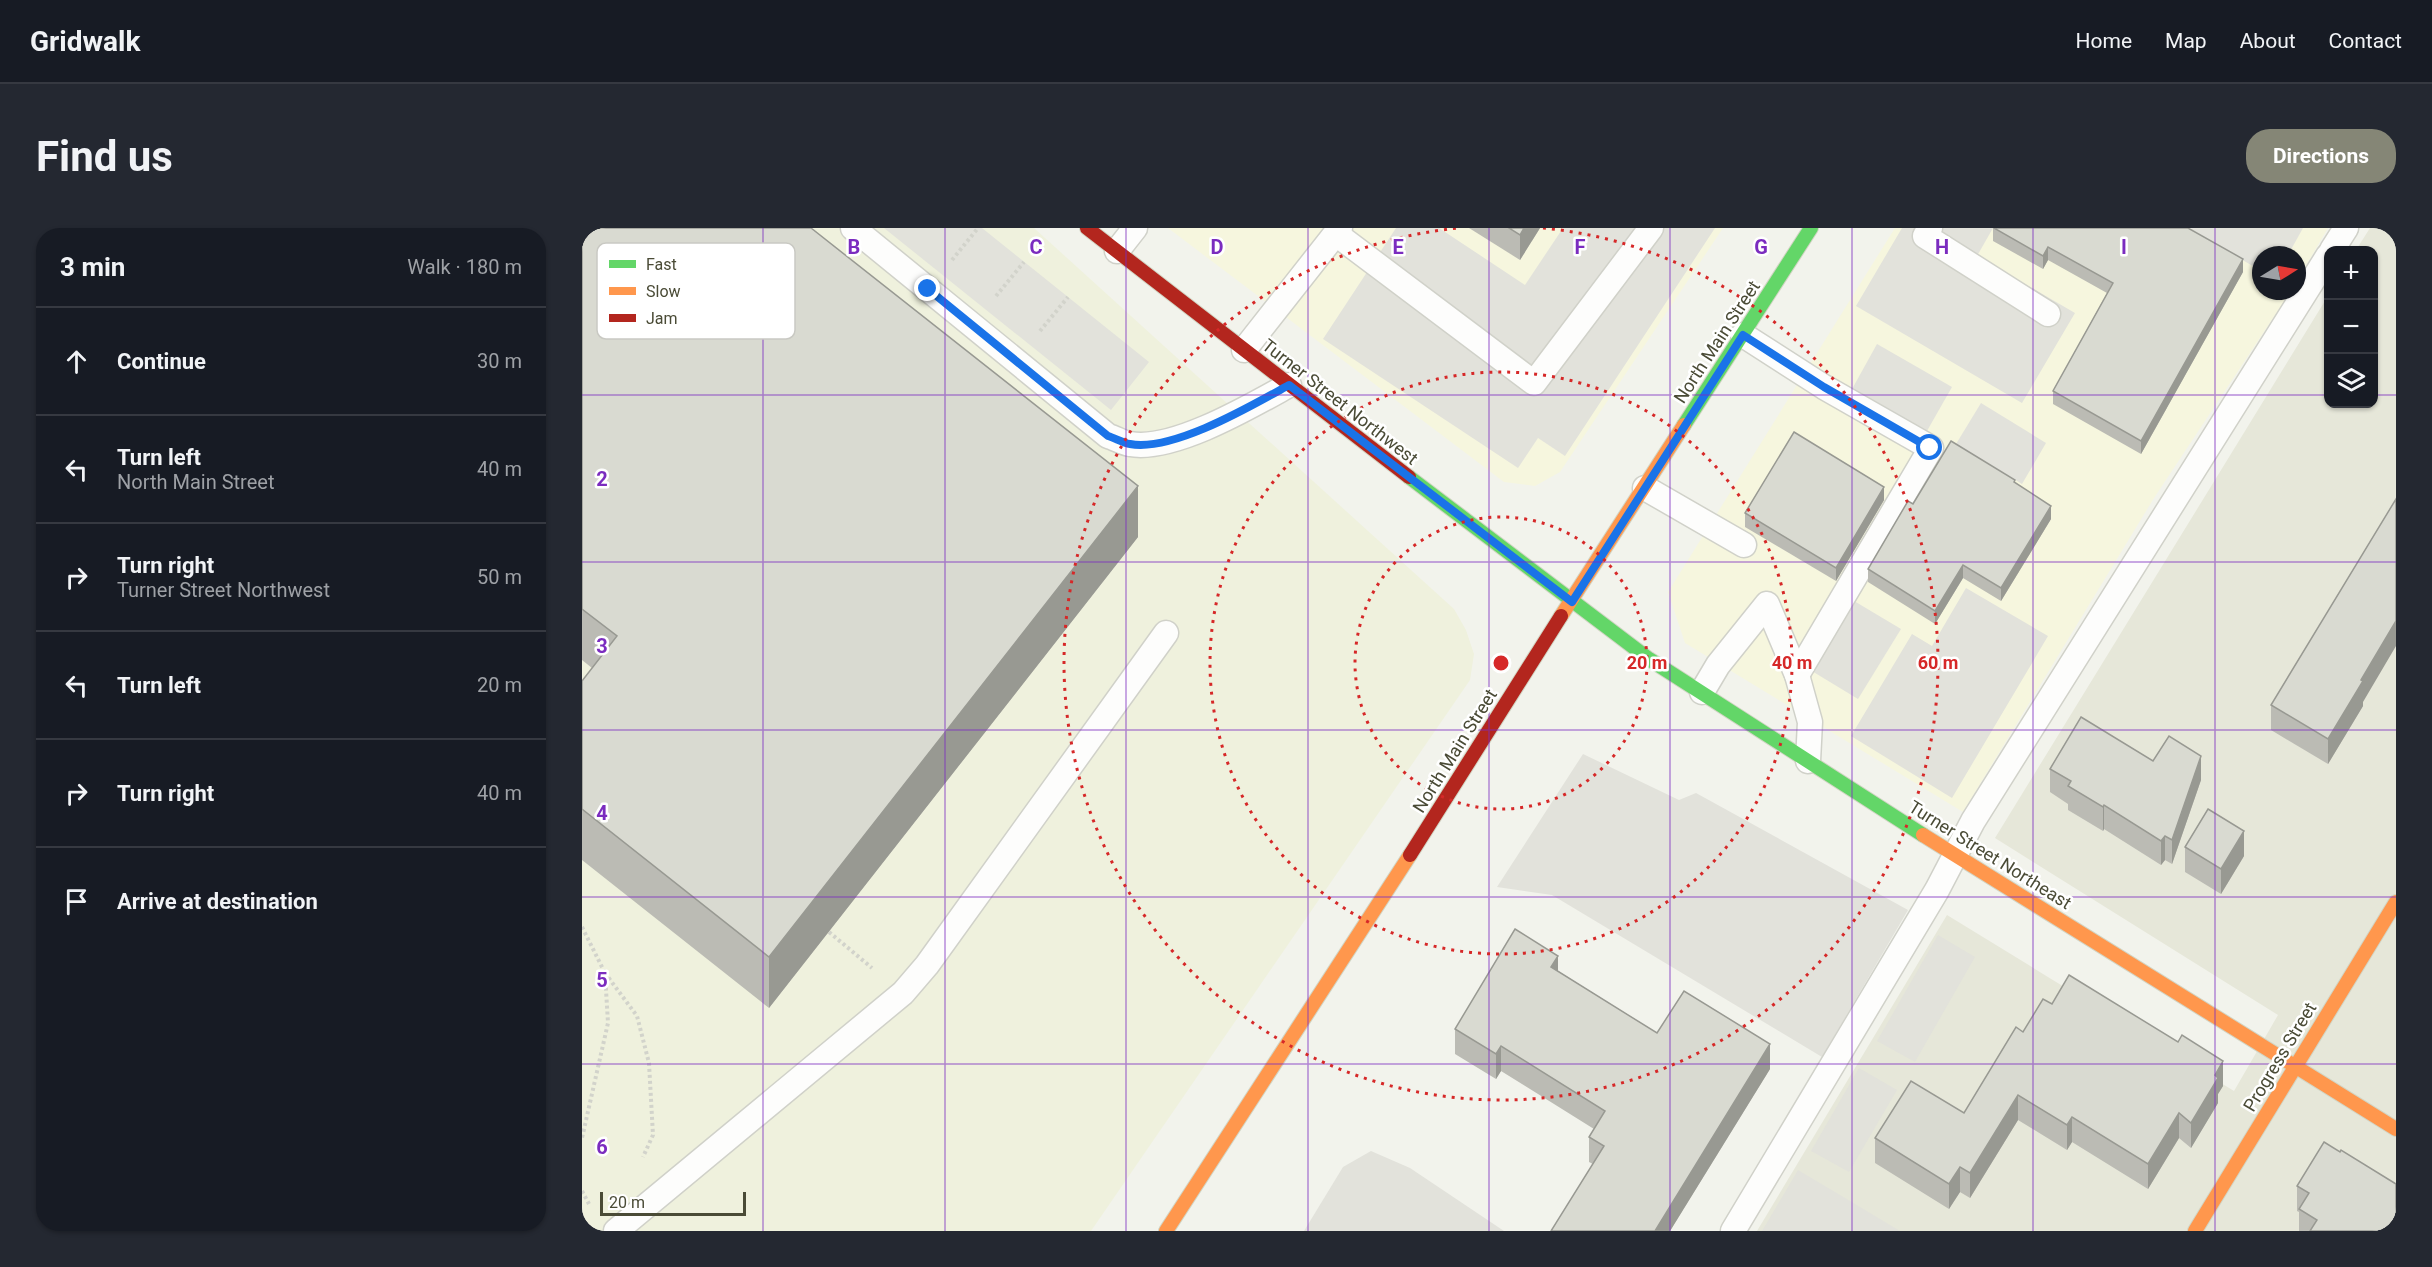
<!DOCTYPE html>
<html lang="en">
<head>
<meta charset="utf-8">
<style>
	:root { --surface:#171b24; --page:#242831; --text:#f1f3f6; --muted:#9ea1a6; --line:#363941; --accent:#858676 }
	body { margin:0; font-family:Roboto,sans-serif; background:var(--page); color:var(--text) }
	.controls { position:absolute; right:18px; top:18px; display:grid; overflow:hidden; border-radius:12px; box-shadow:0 2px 4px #0004 }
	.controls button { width:54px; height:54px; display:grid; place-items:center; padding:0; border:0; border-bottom:2px solid var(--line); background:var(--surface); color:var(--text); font:30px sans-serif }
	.compass { position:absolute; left:1670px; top:18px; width:54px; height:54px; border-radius:50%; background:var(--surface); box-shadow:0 2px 4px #0004; rotate:79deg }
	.scale { position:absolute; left:18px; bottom:15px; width:146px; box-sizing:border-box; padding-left:6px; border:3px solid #4a4b36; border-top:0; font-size:16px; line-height:21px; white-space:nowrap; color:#4a4b36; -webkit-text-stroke:4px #fff; paint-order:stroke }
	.stop { position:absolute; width:18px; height:18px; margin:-14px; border:4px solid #1a73e8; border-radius:50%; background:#fff }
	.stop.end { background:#1a73e8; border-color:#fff; box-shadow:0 2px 6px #0008 }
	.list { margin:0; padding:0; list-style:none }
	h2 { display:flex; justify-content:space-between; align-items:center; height:78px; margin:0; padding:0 24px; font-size:26px }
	h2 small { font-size:20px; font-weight:400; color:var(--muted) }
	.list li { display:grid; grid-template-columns:39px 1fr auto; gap:18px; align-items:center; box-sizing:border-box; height:108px; padding:0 24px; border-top:2px solid var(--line) }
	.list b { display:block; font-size:22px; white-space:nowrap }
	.list p { margin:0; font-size:20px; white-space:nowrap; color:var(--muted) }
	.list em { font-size:20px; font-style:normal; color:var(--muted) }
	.icon { flex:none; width:33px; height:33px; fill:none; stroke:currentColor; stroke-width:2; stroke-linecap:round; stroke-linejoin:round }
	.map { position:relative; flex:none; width:1814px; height:1003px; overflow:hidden; border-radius:24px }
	header { display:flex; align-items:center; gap:36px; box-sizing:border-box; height:84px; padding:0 30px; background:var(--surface); border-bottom:2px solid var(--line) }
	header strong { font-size:28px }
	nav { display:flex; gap:33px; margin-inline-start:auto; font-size:21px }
	.intro { display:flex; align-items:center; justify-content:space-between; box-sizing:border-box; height:144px; padding:0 36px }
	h1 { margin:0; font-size:42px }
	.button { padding:15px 27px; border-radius:24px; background:var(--accent); color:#fff; font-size:21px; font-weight:700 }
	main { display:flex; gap:36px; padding:0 36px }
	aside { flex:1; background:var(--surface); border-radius:24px; box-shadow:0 2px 4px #0004 }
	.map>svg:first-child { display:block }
</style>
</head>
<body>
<header>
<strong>Gridwalk</strong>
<nav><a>Home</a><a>Map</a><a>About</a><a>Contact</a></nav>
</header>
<div class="intro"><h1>Find us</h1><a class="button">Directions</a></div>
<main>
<aside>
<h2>3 min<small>Walk · 180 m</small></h2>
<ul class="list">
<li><svg class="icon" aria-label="ahead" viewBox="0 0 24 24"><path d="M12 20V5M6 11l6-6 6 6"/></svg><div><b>Continue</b></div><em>30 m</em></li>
<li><svg class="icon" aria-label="left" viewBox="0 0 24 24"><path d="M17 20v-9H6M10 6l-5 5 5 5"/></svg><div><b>Turn left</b><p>North Main Street</p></div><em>40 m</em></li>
<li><svg class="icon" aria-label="right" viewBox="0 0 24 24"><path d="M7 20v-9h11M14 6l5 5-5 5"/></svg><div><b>Turn right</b><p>Turner Street Northwest</p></div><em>50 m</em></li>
<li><svg class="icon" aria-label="left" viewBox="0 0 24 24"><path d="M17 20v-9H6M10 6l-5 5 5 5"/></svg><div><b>Turn left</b></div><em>20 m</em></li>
<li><svg class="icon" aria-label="right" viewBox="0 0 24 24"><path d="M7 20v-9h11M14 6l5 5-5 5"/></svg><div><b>Turn right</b></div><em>40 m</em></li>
<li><svg class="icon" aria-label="arrive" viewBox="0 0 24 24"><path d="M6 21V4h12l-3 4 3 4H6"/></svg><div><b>Arrive at destination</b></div></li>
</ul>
</aside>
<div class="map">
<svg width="1814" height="1003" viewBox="0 0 1814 1003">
	<rect width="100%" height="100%" fill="#f2f3ec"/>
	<path fill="#e6e7d9" d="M 1788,0 L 1814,0 L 1814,1003 L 1175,1003 L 1365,687 L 1652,863 L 1696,787 L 1413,610 L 1746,68 L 1746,176 L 1792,176 L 1792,22 L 1774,22 Z"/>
	<g fill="#f6f6de">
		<path d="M 586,0 L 1141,0 L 978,244 L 953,258 L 922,254 Z"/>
		<path d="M 1313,0 L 1746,0 L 1715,53 L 1715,27 L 1679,27 L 1679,63 L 1709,63 L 1572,270 L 1381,584 L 1103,415 L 1086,364 Z"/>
	</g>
	<path fill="#eff1dd" d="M 0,0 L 452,0 L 872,381 L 884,402 L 892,426 L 888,452 L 509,1003 L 0,1003 Z"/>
	<g fill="#e2e2db">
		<path d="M 302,0 L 400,0 L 567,134 L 529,182 Z"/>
		<path d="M 814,0 L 857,0 L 943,57 L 981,0 L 1133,0 L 983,228 L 956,210 L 936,240 L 741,111 Z"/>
		<path d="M 1320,0 L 1411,0 L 1395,28 L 1493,85 L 1440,175 L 1274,78 Z"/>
		<path d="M 1607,0 L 1721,0 L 1706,27 L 1679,27 L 1679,43 Z"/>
		<path d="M 1295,116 L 1370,159 L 1333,224 L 1259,181 Z"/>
		<path d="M 1399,175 L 1464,215 L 1440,256 L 1374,216 Z"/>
		<path d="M 1384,360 L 1466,408 L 1370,570 L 1269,508 L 1330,406 L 1350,418 Z"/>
		<path d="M 1257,364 L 1319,401 L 1276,471 L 1215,434 Z"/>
		<path d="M 1001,526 L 1097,572 L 1114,565 L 1326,682 L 1240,829 L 970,667 L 915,659 Z"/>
		<path d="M 1356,707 L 1393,729 L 1333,834 L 1295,813 Z"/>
		<path d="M 1277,840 L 1315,862 L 1267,944 L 1229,923 Z"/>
		<path d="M 789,923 L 828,940 L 922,1003 L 722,1003 L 761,939 Z"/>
		<path d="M 1216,942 L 1258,967 L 1318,1003 L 1180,1003 Z"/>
	</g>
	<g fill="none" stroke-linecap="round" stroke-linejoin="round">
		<g stroke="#d0d1c9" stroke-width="27">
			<g id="lane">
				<path d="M 271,0 L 526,208 C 533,210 541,215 548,216 C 591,224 669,178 707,157"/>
				<path d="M 1348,0 L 1343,8 L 1466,86"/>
				<path d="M 754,6 L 952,155 L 1069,0"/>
				<path d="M 1750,22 L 1764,0"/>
				<path d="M 535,23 L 553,0"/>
				<path d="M 1161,107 L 1242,159 L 1349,220 L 1215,447"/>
				<path d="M 662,122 L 758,0"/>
				<path d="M 1063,260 L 1162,317"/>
				<path d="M 1120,464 L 1136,437 L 1185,376 L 1215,447 L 1228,494 L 1226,533"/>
				<path d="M 34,1003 L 321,765 L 345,737 L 584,405"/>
				<path d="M 1151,1003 L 1355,662 L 1391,593 L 1746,28"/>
			</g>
		</g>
		<g stroke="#d2d5c4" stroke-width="16">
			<g id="fast">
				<path d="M 1102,197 L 1229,0"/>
				<path d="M 827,249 L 1067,431 L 1341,607"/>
			</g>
		</g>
		<g stroke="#d2d5c4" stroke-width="16">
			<g id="slow">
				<path d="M 979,388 L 1102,197"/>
				<path d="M 1341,607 L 1814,901"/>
				<path d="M 584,1003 L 828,627"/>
				<path d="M 1613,1003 L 1814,674"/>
			</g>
		</g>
		<g stroke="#d2d5c4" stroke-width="16">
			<g id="jam">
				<path d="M 505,0 L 827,249"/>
				<path d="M 828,627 L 979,388"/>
			</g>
		</g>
		<g stroke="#d2d3cb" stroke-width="4" stroke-dasharray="3 3" stroke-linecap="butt">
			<path d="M 370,32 L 396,0"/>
			<path d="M 414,68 L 442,34"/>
			<path d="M 458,103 L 486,69"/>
			<path d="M 0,699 L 23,745 L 26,795 L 0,910"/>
			<path d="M 247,704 L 290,740"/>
			<path d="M 23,745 L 55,788 L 67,835 L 71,907 L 61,929"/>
			<path d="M 0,963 L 7,976"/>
		</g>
		<use href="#lane" stroke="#fdfdfc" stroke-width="24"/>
		<use href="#fast" stroke="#63d668" stroke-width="14"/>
		<use href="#slow" stroke="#ff974d" stroke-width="14"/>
		<use href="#jam" stroke="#b3261e" stroke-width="14"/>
	</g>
	<g fill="#bbbbb4">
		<path d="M 0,0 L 556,309 L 187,780 L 0,632 L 0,453 L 10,440 L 0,432 Z"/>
		<path d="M 887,0 L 958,0 L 938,32 Z"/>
		<path d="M 1411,0 L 1661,44 L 1559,226 L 1471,176 L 1471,163 L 1525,65 L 1466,32 L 1461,41 L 1411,13 Z"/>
		<path d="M 1433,255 L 1469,291 L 1419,373 L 1381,350 L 1353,396 L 1286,354 L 1286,341 L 1331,276 Z"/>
		<path d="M 1302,272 L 1254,353 L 1163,299 L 1163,285 Z"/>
		<path d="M 1781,474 L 1781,478 L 1746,536 L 1689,502 L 1689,477 Z"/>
		<path d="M 1571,533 L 1619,552 L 1590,636 L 1583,632 L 1579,637 L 1522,601 L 1521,603 L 1486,582 L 1486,576 L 1468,564 L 1468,541 Z"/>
		<path d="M 1603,619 L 1662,628 L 1639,666 L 1603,644 Z"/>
		<path d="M 976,743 L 1075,805 L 1188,841 L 1088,1003 L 969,1003 L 1011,936 L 1007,934 L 1007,909 L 1012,901 L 919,843 L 914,851 L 873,826 L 873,801 Z"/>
		<path d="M 1441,804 L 1641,858 L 1636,866 L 1636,875 L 1609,920 L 1597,910 L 1566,961 L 1490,914 L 1485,922 L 1436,892 L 1388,970 L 1378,964 L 1367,981 L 1293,935 L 1293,910 L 1382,885 Z"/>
		<path d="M 1758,924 L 1814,1003 L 1717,1003 L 1717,984 L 1715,983 L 1715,958 Z"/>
	</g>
	<g fill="#989992">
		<path d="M 942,0 L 958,0 L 938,32 L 938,7 Z"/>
		<path d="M 1466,19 L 1466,32 L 1461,41 L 1461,28 Z"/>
		<path d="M 1661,31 L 1661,44 L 1559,226 L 1559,213 Z"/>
		<path d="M 556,258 L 556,309 L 187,780 L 187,729 Z"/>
		<path d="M 1302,259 L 1302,272 L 1254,353 L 1254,340 Z"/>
		<path d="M 1469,278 L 1469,291 L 1419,373 L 1419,360 Z"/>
		<path d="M 1381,337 L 1381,350 L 1353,396 L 1353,383 Z"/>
		<path d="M 1814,393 L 1814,418 L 1781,474 L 1781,478 L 1746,536 L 1746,511 L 1779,452 Z"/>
		<path d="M 1619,528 L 1619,552 L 1590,636 L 1590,612 Z"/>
		<path d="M 1522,577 L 1522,601 L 1521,603 L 1521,579 Z"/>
		<path d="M 1662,603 L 1662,628 L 1639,666 L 1639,641 Z"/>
		<path d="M 1583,608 L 1583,632 L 1579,637 L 1579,613 Z"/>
		<path d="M 976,728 L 976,753 L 969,739 Z"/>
		<path d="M 1188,816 L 1188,841 L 1088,1003 L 1073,1003 Z"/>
		<path d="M 919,818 L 919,843 L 914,851 L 914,826 Z"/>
		<path d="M 1641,833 L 1641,858 L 1636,866 L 1636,875 L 1609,920 L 1609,895 L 1633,847 Z"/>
		<path d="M 1436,867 L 1436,892 L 1388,970 L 1388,945 Z"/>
		<path d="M 1597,885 L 1597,910 L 1566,961 L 1566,936 Z"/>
		<path d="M 1490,889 L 1490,914 L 1485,922 L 1485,897 Z"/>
		<path d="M 1378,939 L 1378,964 L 1367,981 L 1367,956 Z"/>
	</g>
	<g fill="#d9dad1" stroke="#989992" stroke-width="1.5">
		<path d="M 0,0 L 229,0 L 556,258 L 187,729 L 0,581 L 0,453 L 35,408 L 0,381 Z"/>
		<path d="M 927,0 L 942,0 L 938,7 Z"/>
		<path d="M 1412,0 L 1606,0 L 1661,31 L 1559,213 L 1471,163 L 1531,55 L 1466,19 L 1461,28 Z"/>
		<path d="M 1212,204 L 1302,259 L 1254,340 L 1163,285 Z"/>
		<path d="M 1369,213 L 1433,252 L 1432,254 L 1469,278 L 1419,360 L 1381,337 L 1353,383 L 1286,341 L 1326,273 L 1331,276 Z"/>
		<path d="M 1814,271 L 1814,393 L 1779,452 L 1781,453 L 1746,511 L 1689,477 Z"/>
		<path d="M 1499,489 L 1571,533 L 1587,508 L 1619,528 L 1590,612 L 1583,608 L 1579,613 L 1522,577 L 1521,579 L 1486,558 L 1489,553 L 1468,541 Z"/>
		<path d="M 1626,581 L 1662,603 L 1639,641 L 1603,619 Z"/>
		<path d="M 933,701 L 976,728 L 969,739 L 1075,805 L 1102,763 L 1188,816 L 1073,1003 L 969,1003 L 1022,918 L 1007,909 L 1023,883 L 919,818 L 914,826 L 873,801 Z"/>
		<path d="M 1487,747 L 1596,814 L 1600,807 L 1641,833 L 1633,847 L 1636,850 L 1609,895 L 1597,885 L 1566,936 L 1490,889 L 1485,897 L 1436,867 L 1388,945 L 1378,939 L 1367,956 L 1293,910 L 1329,853 L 1382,885 L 1434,799 L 1441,804 L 1461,771 L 1470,776 Z"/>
		<path d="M 1742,914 L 1758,924 L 1759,922 L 1814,956 L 1814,1003 L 1728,1003 L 1735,992 L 1717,981 L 1727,965 L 1715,958 Z"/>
	</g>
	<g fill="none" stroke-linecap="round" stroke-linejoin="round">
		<path stroke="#1a73e8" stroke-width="8" d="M 346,61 L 526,208 C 533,210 541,215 548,216 C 591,224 669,178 707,157 L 990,374 L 1161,107 L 1242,159 L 1348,220"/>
	</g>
	<path fill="none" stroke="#7b2cbf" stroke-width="1.5" stroke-opacity="0.55" d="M 181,0 L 181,1003M 363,0 L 363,1003M 544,0 L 544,1003M 726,0 L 726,1003M 907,0 L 907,1003M 1088,0 L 1088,1003M 1270,0 L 1270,1003M 1451,0 L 1451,1003M 1633,0 L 1633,1003M 0,167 L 1746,167M 1792,167 L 1814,167M 0,334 L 1814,334M 0,502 L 1814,502M 0,669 L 1814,669M 0,836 L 1814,836"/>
	<g fill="none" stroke="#d62828" stroke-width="3" stroke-dasharray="3 6">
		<circle cx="919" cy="435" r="146"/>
		<circle cx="919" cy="435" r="291"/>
		<path d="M961 0A437 437 0 1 1 877 0"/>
	</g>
	<g text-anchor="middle" stroke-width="5" stroke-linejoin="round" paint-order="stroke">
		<g font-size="18" fill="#4a4b36" stroke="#fff">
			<text transform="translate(1135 114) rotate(-57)" y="6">North Main Street</text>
			<text transform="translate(758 174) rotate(38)" y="6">Turner Street Northwest</text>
			<text transform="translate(873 523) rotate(-58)" y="6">North Main Street</text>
			<text transform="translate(1408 627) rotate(32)" y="6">Turner Street Northeast</text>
			<text transform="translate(1698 829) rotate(-59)" y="6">Progress Street</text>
		</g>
	</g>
	<rect x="15" y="15" width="198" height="96" rx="9" fill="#fff" stroke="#c9c9c3" stroke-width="1.5"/>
	<rect x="27" y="32" width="27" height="8" fill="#63d668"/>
	<rect x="27" y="59" width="27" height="8" fill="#ff974d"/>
	<rect x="27" y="86" width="27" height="8" fill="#b3261e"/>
	<g font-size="16" fill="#4a4b36">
		<text x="64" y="42">Fast</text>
		<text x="64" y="69">Slow</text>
		<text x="64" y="96">Jam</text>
	</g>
	<g font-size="20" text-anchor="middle" font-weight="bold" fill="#7b2cbf" stroke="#fff" stroke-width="5" stroke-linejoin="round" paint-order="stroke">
		<text x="272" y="26">B</text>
		<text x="454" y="26">C</text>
		<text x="635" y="26">D</text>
		<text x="816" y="26">E</text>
		<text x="998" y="26">F</text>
		<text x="1179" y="26">G</text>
		<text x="1360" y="26">H</text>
		<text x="1542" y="26">I</text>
		<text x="20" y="258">2</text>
		<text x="20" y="425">3</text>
		<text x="20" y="592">4</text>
		<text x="20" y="759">5</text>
		<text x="20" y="926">6</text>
	</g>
	<circle cx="919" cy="435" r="9" fill="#d62828" stroke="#fff" stroke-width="3"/>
	<g font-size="18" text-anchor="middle" font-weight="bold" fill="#d62828" stroke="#fff" stroke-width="5" stroke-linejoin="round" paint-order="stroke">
		<text x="1065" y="441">20 m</text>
		<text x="1210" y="441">40 m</text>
		<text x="1356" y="441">60 m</text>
	</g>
</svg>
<div class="controls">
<button>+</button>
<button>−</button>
<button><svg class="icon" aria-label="layers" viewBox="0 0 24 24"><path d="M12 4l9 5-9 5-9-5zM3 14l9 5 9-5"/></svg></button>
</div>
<svg class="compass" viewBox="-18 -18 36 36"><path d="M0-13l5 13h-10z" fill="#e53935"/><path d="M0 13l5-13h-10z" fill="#9ea1a6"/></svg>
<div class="scale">20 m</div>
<div class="stop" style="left:1348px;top:220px"></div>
<div class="stop end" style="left:346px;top:61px"></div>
</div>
</main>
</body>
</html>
